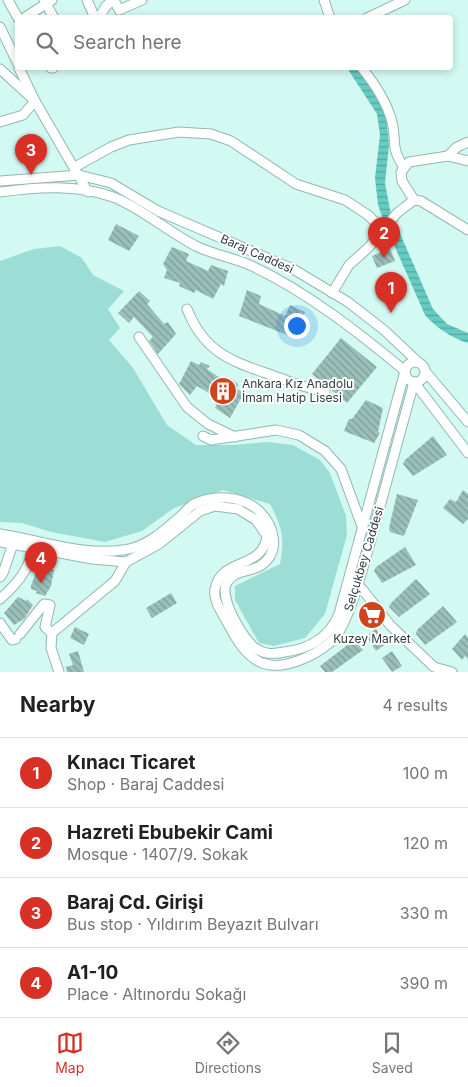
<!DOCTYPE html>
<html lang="en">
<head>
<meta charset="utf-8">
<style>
	:root { --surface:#fff; --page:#f2f2f2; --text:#202124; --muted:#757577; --line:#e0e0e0; --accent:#d93025 }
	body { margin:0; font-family:Inter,sans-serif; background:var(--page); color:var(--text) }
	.you { position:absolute; left:296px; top:325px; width:18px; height:18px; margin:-12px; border:4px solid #fff; border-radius:50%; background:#1a73e8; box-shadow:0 0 0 8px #1a73e833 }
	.badge { display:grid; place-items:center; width:32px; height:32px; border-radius:50%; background:var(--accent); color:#fff; font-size:16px; font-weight:700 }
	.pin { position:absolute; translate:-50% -41px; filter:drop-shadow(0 1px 2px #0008) }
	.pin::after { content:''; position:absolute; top:26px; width:18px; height:15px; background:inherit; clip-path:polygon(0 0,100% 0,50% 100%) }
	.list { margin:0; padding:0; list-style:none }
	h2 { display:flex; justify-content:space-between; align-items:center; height:65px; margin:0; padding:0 20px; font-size:21px }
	h2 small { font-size:16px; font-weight:400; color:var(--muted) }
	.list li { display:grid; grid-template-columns:32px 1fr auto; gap:15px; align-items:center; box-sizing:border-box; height:70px; padding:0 20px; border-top:1px solid var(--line) }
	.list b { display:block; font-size:19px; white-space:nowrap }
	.list p { margin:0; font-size:16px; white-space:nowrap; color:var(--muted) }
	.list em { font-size:16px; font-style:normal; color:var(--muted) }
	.icon { flex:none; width:28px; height:28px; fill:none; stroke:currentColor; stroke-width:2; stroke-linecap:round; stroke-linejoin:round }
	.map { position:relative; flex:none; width:468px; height:672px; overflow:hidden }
	.search { position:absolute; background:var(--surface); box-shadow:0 2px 8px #0003; left:15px; right:15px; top:15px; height:55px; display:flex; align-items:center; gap:12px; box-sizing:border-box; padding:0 18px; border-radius:5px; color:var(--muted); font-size:19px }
	.sheet { height:345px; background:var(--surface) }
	nav { display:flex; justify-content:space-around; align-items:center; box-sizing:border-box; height:70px; border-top:1px solid var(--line); background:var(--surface); font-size:14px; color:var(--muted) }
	nav a { display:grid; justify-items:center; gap:2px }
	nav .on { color:var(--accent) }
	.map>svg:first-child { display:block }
</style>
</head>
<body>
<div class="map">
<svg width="468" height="672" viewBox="0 0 468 672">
	<defs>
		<pattern id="water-rules" width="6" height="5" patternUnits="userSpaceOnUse" patternTransform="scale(1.25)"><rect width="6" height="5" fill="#66ccc1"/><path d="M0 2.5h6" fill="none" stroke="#54a79e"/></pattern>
		<pattern id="building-back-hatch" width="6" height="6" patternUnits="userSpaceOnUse" patternTransform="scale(1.25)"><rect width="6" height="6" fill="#9bc0ba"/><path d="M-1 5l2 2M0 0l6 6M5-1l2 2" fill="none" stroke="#7f9d98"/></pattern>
	</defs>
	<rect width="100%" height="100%" fill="#d3f9f3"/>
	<path fill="#9cded6" d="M 60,246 L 82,258 L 93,275 L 124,291 L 108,309 L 120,328 L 109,340 L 133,368 L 167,425 L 196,445 L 234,445 L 267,442 L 293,445 L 320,460 L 330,473 L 346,516 L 347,535 L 325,614 L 305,638 L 274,646 L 259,643 L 235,600 L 235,586 L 280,564 C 285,538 282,527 270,504 L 223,490 L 174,508 L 142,531 L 105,542 L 51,532 L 22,523 L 0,522 L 0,261 L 34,249 Z"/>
	<g fill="url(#water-rules)">
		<path d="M 347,68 L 357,68 L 378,96 L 386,115 L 389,145 L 385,183 L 391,215 L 384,222 L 378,205 L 375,178 L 380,135 L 377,114 Z"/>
		<path d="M 395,222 L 433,309 L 447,324 L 468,333 L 468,343 C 451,338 437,328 425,315 L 387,229 Z"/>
	</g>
	<g fill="url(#building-back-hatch)">
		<path d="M 116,224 L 139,236 L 129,251 L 108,240 Z"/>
		<path d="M 172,247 L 189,254 L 186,261 L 208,271 L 211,265 L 228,271 L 224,286 L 221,284 L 213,299 L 196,290 L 194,293 L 179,286 L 180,283 L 164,278 L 167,270 L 163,264 Z"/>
		<path d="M 390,248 L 395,261 L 377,268 L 372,256 Z"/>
		<path d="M 247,290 L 261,296 L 259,304 L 285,316 L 290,305 L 305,312 L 295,338 L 239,316 Z"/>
		<path d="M 139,291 L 150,301 L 147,304 L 164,324 L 168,322 L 176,334 L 158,354 L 149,341 L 153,337 L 134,317 L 129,323 L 118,313 Z"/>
		<path d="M 341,338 L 377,367 L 347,403 L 312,374 Z"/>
		<path d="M 191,361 L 199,365 L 201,362 L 210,366 L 207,369 L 226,382 L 230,378 L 238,384 L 237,389 L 244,393 L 230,418 L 215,408 L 219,399 L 197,386 L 190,395 L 179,384 Z"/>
		<path d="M 366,400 L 383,408 L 378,432 L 380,433 L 374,443 L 344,431 L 349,419 L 352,419 Z"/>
		<path d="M 433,436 L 447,455 L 413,476 L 403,464 L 405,460 Z"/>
		<path d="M 463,490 L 468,494 L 468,519 L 463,524 L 443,508 L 450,499 L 456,502 Z"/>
		<path d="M 397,494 L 418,500 L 404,536 L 390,532 L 389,528 Z"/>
		<path d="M 405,547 L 416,565 L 382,583 L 374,571 L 376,567 Z"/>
		<path d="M 40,567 L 54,570 L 51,586 L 45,596 L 36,593 L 37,591 L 31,589 L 31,586 L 37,569 Z"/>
		<path d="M 416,579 L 430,594 L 399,617 L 389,607 L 391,603 Z"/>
		<path d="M 171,593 L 177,603 L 152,618 L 146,608 Z"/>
		<path d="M 18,597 L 26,601 L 27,599 L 33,605 L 24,619 L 14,625 L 4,613 Z"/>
		<path d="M 443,606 L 457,622 L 425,645 L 416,634 L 417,630 Z"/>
		<path d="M 75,627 L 89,634 L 84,645 L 70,638 Z"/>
		<path d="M 376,629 L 386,644 L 376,651 L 366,636 Z"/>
		<path d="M 465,634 L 468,638 L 468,659 L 465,656 L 462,660 L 452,649 Z"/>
		<path d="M 354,640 L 363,650 L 332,672 L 325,672 L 320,666 Z"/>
		<path d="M 78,651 L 84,672 L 67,672 L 66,667 L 73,665 L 69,654 Z"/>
		<path d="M 392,651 L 402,666 L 392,672 L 382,658 Z"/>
	</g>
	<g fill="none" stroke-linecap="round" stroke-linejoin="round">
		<g stroke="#93b7b2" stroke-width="11">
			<g id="minor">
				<path d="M 8,0 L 18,18"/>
				<path d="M 44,0 L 54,18"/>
				<path d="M 87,0 L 95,18"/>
				<path d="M 114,0 L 119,10 L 142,0"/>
				<path d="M 324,0 L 330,18"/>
				<path d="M 24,18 L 52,0"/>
				<path d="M 99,18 L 106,6 L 113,0"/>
				<path d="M 367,18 L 405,0"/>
				<path d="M 0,27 L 18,64"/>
				<path d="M 19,68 L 35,101 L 88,192"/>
				<path d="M 51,68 L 53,68"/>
				<path d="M 362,68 C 374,83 387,102 392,122 C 397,141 390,146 403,166"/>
				<path d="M 0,69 L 35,101 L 23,115 L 0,122"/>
				<path d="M 448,156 L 457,147 L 468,142"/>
				<path d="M 75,167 L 111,147 L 129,140 L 179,132 L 211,134 L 231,141 L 296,184 L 345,200 L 368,215 L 382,229"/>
				<path d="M 0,181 L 79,175 L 111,183 L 158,211 L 293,269 L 348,302 L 384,330 L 418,362"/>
				<path d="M 0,192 C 37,187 77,184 113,197 C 140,207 171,234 198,247 C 215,255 235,258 252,266 C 307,292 358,332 405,371 L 339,614 C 329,638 310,649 284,652 C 274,654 265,655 255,648 C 243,639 218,597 227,582 C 235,570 250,572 260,566 C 281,553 275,526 259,511 C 242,495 212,494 192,505 C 188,508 184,513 181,516 C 164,530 146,548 123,550 C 83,556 40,540 0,534"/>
				<path d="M 414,200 L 402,181 L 401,172 L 409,162 L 448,156 L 468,161"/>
				<path d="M 332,293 L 349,265 L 369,247 L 397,213 L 414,200 L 421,201 L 468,230"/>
				<path d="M 187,309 C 205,354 232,361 274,376 C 292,382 306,389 325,391"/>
				<path d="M 139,337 L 187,407 L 208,424 L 235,437"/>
				<circle cx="415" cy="372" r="10"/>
				<path d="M 425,371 L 468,422"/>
				<path d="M 414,382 L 468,453"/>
				<path d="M 203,436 L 211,440 L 276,430 L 299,435 L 325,451 L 341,469 L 363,529"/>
				<path d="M 0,542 L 92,559 L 126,562 L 159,544 L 200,511 L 215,506 L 238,509 L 256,520 L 267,536 C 263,570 221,557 215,589 C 213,600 221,611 226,620 C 235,637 244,655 262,663 C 284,672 327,652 339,632 C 354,605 361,573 370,543 C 385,490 399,436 414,382"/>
				<path d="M 0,577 L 3,573 L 13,544"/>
				<path d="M 355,583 L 363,590 L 390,625 L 434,667 L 452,672"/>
				<path d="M 0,599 C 15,586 32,568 32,547"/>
				<path d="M 0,623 L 12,640 L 16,639"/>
				<path d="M 20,634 L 44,604 L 50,605 L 45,627 L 52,633"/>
				<path d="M 59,672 L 51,648 L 52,633 L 115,581 L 126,562"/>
			</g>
		</g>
		<use href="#minor" stroke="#fff" stroke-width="9"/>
	</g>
	<defs>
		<g id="building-disc" transform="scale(1.4375)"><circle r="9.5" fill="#cd441d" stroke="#fff"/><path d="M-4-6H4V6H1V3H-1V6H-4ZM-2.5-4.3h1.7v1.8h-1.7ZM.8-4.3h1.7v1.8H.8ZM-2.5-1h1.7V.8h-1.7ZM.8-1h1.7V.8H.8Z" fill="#fff"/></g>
		<g id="supermarket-disc" transform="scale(1.4375)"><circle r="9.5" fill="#cd441d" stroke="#fff"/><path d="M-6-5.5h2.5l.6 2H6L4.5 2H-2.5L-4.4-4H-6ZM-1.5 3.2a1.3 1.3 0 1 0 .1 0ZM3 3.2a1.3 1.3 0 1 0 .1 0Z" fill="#fff"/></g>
	</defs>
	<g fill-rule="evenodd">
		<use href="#building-disc" x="223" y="391"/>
		<use href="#supermarket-disc" x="372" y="615"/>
	</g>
	<g text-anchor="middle" stroke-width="4" stroke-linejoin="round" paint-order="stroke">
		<g font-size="12" fill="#2f3e3c" stroke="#fff">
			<text transform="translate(257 254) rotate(24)" y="4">Baraj Caddesi</text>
			<text transform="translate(364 559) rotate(-73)" y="4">Selçukbey Caddesi</text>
		</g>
		<g font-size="12" fill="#2f3e3c" stroke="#fff" text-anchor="start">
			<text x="242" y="388">Ankara Kız Anadolu<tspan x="242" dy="14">İmam Hatip Lisesi</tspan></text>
			<text x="372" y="643" text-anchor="middle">Kuzey Market</text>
		</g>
	</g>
</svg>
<div class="you"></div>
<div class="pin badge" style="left:391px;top:313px">1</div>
<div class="pin badge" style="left:384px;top:258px">2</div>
<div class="pin badge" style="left:31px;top:175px">3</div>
<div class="pin badge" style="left:41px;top:583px">4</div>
<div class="search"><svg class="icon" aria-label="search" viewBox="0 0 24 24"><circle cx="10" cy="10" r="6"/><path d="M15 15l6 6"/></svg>Search here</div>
</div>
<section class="sheet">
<h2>Nearby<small>4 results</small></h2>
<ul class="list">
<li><span class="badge">1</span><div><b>Kınacı Ticaret</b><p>Shop · Baraj Caddesi</p></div><em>100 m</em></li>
<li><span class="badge">2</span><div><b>Hazreti Ebubekir Cami</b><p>Mosque · 1407/9. Sokak</p></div><em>120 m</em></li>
<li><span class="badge">3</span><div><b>Baraj Cd. Girişi</b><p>Bus stop · Yıldırım Beyazıt Bulvarı</p></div><em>330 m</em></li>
<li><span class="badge">4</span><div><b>A1-10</b><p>Place · Altınordu Sokağı</p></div><em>390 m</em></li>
</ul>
</section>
<nav>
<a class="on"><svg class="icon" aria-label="map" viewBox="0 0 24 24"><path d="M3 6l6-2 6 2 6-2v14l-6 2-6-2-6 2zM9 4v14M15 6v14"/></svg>Map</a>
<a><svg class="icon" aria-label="directions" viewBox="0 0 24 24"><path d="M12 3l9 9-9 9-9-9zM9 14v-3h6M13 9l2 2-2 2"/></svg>Directions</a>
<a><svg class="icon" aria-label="saved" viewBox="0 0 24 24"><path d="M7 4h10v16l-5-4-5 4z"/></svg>Saved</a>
</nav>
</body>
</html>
